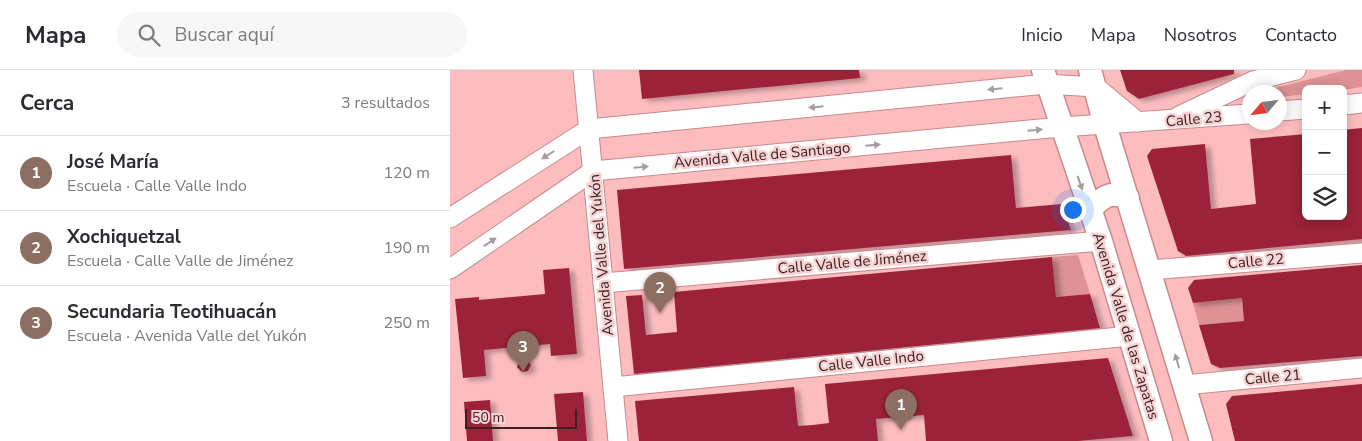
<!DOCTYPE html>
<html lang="es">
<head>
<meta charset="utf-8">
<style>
	:root { --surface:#fff; --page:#f7f7f7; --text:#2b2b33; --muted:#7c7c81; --line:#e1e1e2; --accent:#176667 }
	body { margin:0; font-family:"Nunito Sans",sans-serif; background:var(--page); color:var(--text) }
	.controls { position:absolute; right:15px; top:15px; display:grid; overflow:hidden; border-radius:8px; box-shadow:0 2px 12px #0003 }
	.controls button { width:45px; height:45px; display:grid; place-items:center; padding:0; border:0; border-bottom:1px solid var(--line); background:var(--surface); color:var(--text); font:25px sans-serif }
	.compass { position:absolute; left:792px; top:15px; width:45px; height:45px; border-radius:50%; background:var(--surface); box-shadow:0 2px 12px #0003; rotate:242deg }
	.scale { position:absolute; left:15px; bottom:12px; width:112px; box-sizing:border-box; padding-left:5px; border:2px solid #3a2223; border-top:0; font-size:14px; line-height:18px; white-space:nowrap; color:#3a2223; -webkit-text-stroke:4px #f9d2d3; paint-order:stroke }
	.you { position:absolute; left:622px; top:139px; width:18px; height:18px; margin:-12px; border:4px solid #fff; border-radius:50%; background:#1a73e8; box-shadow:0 0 0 8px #1a73e833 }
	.badge { display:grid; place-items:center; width:32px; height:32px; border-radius:50%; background:var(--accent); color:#fff; font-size:16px; font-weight:700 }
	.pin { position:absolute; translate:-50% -41px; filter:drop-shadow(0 1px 2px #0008) }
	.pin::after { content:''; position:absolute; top:26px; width:18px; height:15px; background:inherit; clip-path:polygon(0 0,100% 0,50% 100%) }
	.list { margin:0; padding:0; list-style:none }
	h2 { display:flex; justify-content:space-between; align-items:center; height:65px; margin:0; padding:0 20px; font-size:21px }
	h2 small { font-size:16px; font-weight:400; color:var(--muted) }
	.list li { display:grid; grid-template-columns:32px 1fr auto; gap:15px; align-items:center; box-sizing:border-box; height:75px; padding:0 20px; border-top:1px solid var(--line) }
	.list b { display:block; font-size:19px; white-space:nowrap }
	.list p { margin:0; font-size:16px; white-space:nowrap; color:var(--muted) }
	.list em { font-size:16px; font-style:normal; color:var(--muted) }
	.icon { flex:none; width:28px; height:28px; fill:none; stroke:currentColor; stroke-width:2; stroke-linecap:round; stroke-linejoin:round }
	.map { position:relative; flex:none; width:912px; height:371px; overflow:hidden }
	header { display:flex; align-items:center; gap:30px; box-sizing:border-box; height:70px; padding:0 25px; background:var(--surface); border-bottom:1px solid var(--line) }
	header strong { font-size:24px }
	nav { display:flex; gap:28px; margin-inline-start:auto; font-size:18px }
	.search { width:350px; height:45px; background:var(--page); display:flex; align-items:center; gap:12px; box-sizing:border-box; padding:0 18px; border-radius:28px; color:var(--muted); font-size:19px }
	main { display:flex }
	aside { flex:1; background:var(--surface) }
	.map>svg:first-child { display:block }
</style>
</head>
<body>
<header>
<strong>Mapa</strong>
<div class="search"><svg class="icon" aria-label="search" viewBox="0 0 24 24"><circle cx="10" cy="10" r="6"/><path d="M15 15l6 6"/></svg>Buscar aquí</div>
<nav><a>Inicio</a><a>Mapa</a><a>Nosotros</a><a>Contacto</a></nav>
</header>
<main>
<aside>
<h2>Cerca<small>3 resultados</small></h2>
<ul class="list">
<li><span class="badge" style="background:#8d6e63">1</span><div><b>José María</b><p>Escuela · Calle Valle Indo</p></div><em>120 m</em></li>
<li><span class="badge" style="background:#8d6e63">2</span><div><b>Xochiquetzal</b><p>Escuela · Calle Valle de Jiménez</p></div><em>190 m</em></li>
<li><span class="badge" style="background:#8d6e63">3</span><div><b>Secundaria Teotihuacán</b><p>Escuela · Avenida Valle del Yukón</p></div><em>250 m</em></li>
</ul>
</aside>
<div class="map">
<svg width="912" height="371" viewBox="0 0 912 371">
	<defs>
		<filter id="shadow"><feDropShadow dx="5.5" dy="3" stdDeviation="2.5" flood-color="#0004"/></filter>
	</defs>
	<rect width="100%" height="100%" fill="#fdbdbf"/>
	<g fill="#de9295">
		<path d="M 896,0 L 912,0 L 912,17 L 893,20 L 856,19 L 856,24 L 830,27 L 829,22 L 809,22 Z"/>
		<path d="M 628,185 L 640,224 L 606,227 L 602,187 Z"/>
		<path d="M 792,228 L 794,251 L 749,255 L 743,233 Z"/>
	</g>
	<g fill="#9b2438" filter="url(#shadow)">
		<path d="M 189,0 L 409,0 L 410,8 L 192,29 Z"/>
		<path d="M 670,0 L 784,0 L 784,4 L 689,29 L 677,21 Z"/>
		<path d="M 912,58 L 912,169 L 736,186 L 728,181 L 697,86 L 702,79 L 755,74 L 761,139 L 806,134 L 800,69 L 856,64 L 856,146 L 893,146 L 893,60 Z"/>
		<path d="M 561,85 L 566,138 L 612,134 L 621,160 L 174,199 L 167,120 Z"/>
		<path d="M 602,187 L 606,227 L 640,224 L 650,258 L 184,304 L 176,226 L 192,225 L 196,265 L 227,262 L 224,222 Z"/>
		<path d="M 912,195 L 912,286 L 770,298 L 761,294 L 749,255 L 794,251 L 792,228 L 743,233 L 738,218 L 744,210 Z"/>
		<path d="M 119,198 L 127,284 L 101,286 L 100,274 L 34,280 L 36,306 L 13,308 L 5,229 L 29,227 L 29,230 L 95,224 L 93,200 Z"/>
		<path d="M 72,284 L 81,295 L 78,301 L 72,302 L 67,297 Z"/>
		<path d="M 658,288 L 683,366 L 628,371 L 476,371 L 474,345 L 426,349 L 428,371 L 189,371 L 185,331 L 344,317 L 348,356 L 363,355 L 379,353 L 375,314 Z"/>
		<path d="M 912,314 L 912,371 L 785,371 L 776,334 L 782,326 Z"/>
		<path d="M 133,322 L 137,371 L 108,371 L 104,324 Z"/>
		<path d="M 40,330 L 43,371 L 17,371 L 14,332 Z"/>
	</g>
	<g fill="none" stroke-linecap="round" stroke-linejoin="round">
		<g stroke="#c78a8d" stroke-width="21">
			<g id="minor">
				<path d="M 133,0 L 168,371"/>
				<path d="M 893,35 L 912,33"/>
				<path d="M 829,41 L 856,39"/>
				<path d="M 729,46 L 803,11 L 846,0"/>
				<path d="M 0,148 L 139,59 L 596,14 L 646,17 L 688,52"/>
				<path d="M 0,199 L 143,101 L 611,57 L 799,44"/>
				<path d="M 700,200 L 912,183"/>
				<path d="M 153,213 L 651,171"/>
				<path d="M 734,315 L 912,298"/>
				<path d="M 163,317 L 680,266"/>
			</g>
		</g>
		<g stroke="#c78a8d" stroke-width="25">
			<g id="major">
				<path d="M 593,0 L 651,171 L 711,371"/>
				<path d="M 640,0 L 655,55 L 751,371"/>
				<path d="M 640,140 C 652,127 661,120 678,128"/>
			</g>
		</g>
		<use href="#minor" stroke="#fff" stroke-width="19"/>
		<use href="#major" stroke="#fff" stroke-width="22"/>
	</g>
	<defs><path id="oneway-solid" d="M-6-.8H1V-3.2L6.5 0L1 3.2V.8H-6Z" transform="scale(1.25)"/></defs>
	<g fill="#a69c9c">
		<use href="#oneway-solid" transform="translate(545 19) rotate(174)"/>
		<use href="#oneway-solid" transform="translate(366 37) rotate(174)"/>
		<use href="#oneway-solid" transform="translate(585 60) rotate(-5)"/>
		<use href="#oneway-solid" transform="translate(423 75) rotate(-5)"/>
		<use href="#oneway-solid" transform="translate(98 85) rotate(148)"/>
		<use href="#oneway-solid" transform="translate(191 97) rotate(-5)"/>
		<use href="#oneway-solid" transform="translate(630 113) rotate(71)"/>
		<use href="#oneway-solid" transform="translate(40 172) rotate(-34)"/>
		<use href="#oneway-solid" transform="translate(727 291) rotate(-106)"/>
	</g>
	<g text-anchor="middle" stroke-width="5" stroke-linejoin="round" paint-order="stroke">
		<g font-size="15" fill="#3a2223" stroke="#f9d2d3">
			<text transform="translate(744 49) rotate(-5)" y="5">Calle 23</text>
			<text transform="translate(312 85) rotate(-5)" y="5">Avenida Valle de Santiago</text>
			<text transform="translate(151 185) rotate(-95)" y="5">Avenida Valle del Yukón</text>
			<text transform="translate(806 191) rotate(-5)" y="5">Calle 22</text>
			<text transform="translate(402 192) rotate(-5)" y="5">Calle Valle de Jiménez</text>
			<text transform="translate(676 256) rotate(73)" y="5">Avenida Valle de las Zapatas</text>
			<text transform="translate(421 291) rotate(-6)" y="5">Calle Valle Indo</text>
			<text transform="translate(823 307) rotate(-5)" y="5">Calle 21</text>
		</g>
	</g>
</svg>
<div class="controls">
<button>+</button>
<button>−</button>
<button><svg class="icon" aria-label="layers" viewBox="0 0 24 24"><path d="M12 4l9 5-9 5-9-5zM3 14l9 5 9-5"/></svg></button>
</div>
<svg class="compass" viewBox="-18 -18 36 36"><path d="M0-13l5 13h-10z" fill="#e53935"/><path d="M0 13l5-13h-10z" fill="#7c7c81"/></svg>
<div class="scale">50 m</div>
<div class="you"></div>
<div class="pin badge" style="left:451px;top:360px;background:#8d6e63">1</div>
<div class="pin badge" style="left:210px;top:243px;background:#8d6e63">2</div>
<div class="pin badge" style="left:73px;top:302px;background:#8d6e63">3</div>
</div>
</main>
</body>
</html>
